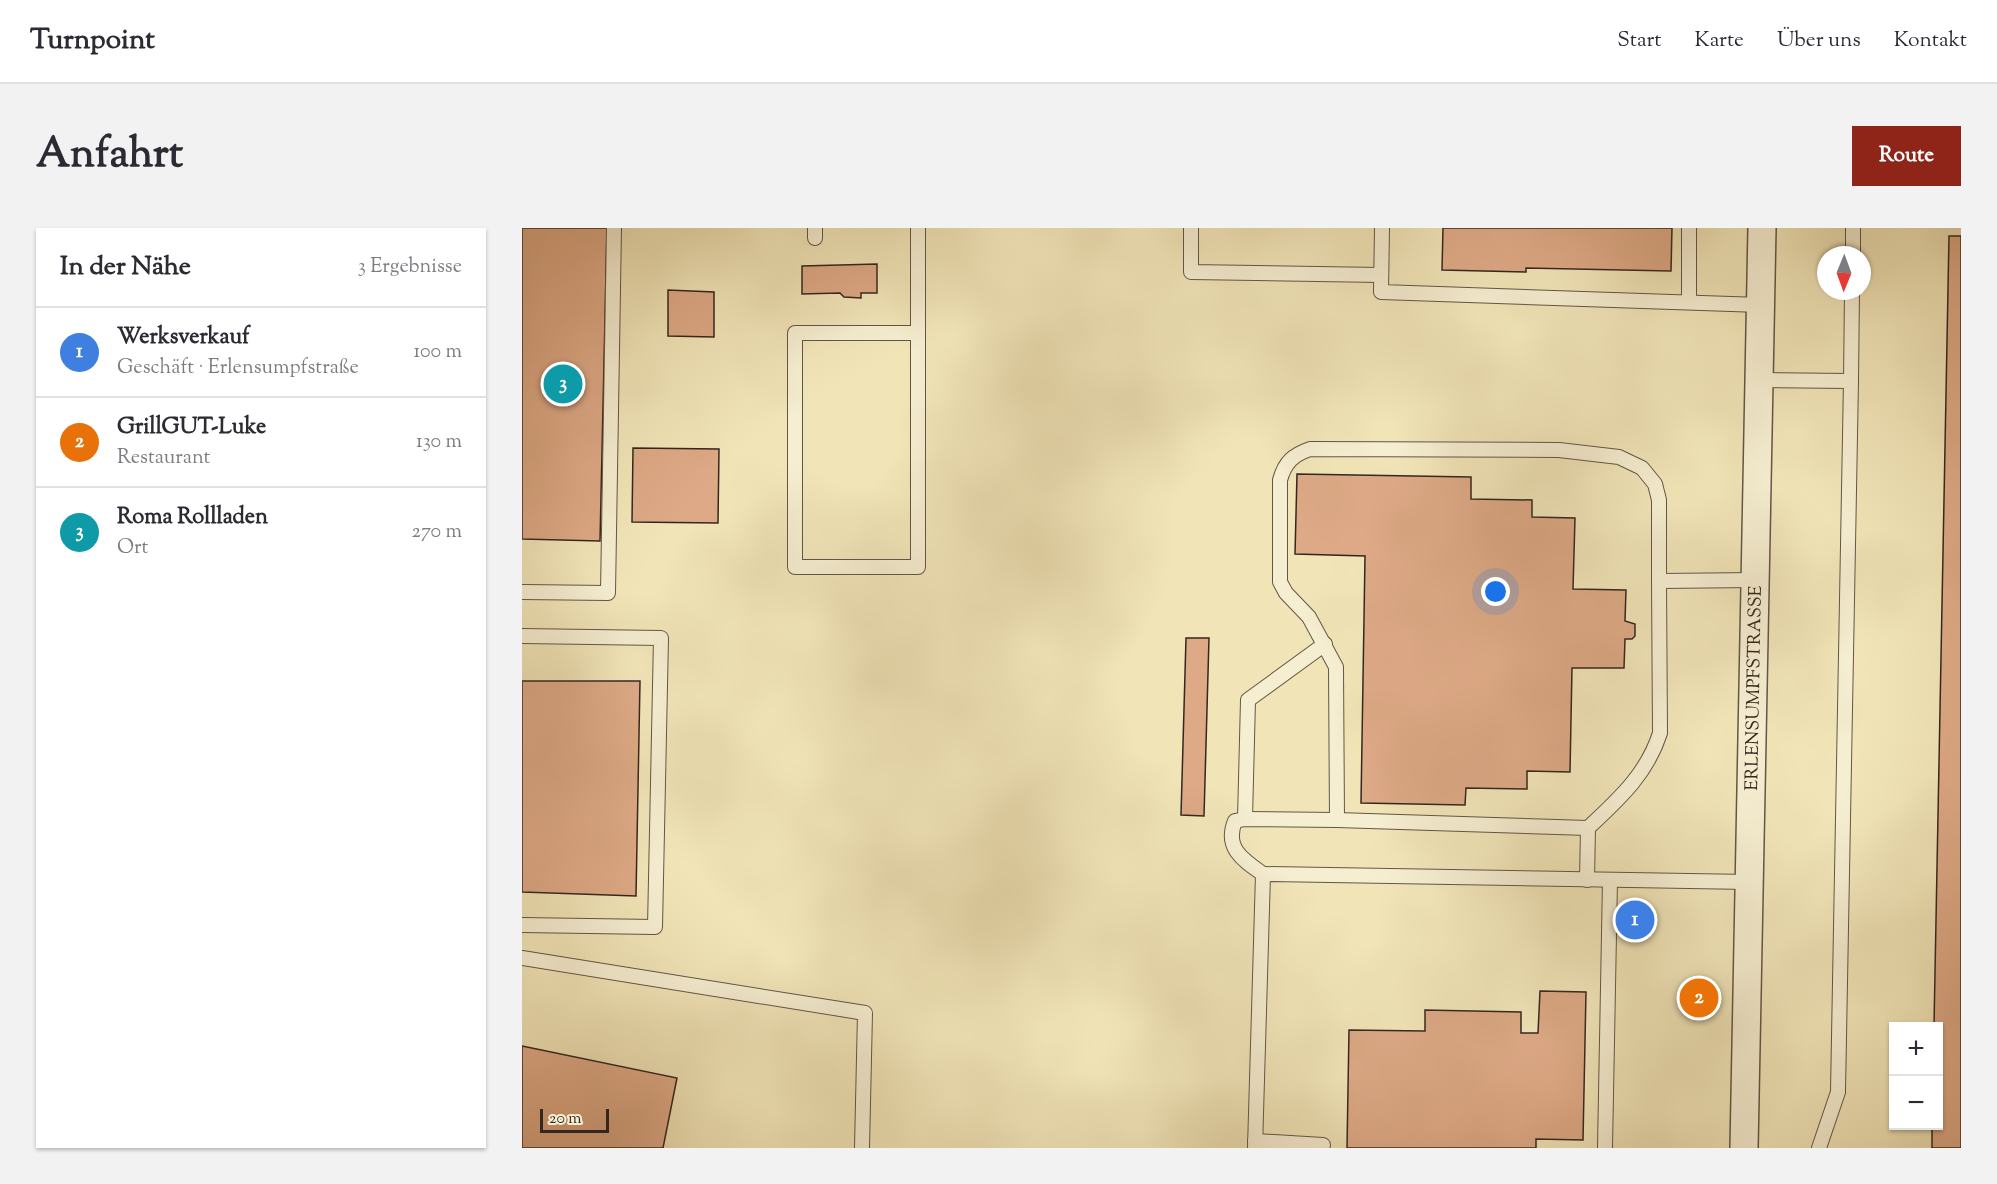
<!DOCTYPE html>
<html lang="de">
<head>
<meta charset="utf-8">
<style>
	:root { --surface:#fff; --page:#f2f2f3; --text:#2b2b33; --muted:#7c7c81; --line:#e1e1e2; --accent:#8f2418 }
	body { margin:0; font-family:"Sorts Mill Goudy",serif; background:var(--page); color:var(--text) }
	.controls { position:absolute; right:18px; bottom:18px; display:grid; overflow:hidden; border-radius:0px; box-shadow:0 2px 4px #0004 }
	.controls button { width:54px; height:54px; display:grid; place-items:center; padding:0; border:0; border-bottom:2px solid var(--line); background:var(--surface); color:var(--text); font:30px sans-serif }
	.compass { position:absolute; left:1295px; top:18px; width:54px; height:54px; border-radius:50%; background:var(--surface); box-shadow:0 2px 4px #0004; rotate:181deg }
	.scale { position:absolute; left:18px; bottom:15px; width:69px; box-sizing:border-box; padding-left:6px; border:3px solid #342720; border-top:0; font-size:16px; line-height:21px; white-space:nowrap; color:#342720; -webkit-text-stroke:4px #f6eed1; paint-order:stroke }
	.you { position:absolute; left:974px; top:364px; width:21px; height:21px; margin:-15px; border:4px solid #fff; border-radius:50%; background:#1a73e8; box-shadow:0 0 0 9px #1a73e833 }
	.badge { display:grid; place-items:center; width:39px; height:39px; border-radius:50%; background:var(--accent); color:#fff; font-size:20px; font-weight:700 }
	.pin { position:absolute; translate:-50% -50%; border:3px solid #fff; box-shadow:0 2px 6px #0006 }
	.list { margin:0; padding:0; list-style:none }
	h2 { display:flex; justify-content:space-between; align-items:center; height:78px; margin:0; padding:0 24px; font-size:26px }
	h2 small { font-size:20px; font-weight:400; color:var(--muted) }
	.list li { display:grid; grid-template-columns:39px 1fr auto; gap:18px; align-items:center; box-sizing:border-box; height:90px; padding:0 24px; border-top:2px solid var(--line) }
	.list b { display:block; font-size:22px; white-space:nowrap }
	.list p { margin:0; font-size:20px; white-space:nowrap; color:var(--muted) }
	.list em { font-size:20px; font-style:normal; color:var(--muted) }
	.map { position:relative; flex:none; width:1439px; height:920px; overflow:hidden; border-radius:0px }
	header { display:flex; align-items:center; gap:36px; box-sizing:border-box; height:84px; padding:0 30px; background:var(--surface); border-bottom:2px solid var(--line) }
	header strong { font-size:28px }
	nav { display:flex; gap:33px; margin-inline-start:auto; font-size:21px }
	.intro { display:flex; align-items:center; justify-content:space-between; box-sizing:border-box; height:144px; padding:0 36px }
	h1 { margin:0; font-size:42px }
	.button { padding:15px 27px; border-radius:0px; background:var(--accent); color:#fff; font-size:21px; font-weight:700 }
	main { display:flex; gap:36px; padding:0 36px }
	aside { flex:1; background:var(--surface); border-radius:0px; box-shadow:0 2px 4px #0004 }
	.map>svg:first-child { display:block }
</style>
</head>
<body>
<header>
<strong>Turnpoint</strong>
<nav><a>Start</a><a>Karte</a><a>Über uns</a><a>Kontakt</a></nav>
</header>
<div class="intro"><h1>Anfahrt</h1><a class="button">Route</a></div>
<main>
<aside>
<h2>In der Nähe<small>3 Ergebnisse</small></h2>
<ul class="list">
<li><span class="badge" style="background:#3f7fe0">1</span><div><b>Werksverkauf</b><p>Geschäft · Erlensumpfstraße</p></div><em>100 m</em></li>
<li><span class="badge" style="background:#e8710a">2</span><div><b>GrillGUT-Luke</b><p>Restaurant</p></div><em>130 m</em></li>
<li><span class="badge" style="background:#0f9aa8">3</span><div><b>Roma Rollladen</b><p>Ort</p></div><em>270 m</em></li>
</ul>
</aside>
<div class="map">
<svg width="1439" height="920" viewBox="0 0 1439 920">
	<rect width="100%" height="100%" fill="#f1e5b8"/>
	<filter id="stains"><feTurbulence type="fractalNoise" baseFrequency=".00333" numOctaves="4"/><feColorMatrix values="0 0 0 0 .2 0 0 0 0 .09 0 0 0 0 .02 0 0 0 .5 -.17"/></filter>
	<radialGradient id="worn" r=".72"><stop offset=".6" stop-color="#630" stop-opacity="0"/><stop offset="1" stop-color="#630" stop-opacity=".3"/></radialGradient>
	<g fill="#dda986" stroke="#342720" stroke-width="1.5">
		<path d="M 0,0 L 85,0 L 78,313 L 0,311 Z"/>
		<path d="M 921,0 L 1150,0 L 1149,43 L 1004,40 L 1004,44 L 920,42 Z"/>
		<path d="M 1427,8 L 1439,8 L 1439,920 L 1410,920 L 1410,898 L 1416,898 L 1416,798 L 1412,798 Z"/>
		<path d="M 355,36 L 355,65 L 339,65 L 339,70 L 322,69 L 318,65 L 280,66 L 280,38 Z"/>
		<path d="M 146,62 L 192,64 L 192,109 L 146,108 Z"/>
		<path d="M 111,220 L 197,221 L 196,295 L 110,294 Z"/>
		<path d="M 775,246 L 949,249 L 949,271 L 1010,272 L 1010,289 L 1053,290 L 1051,361 L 1104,362 L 1103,393 L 1113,396 L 1113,408 L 1110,411 L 1103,411 L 1102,440 L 1050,440 L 1048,544 L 1005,543 L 1005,561 L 944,560 L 943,577 L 839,575 L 843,328 L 773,326 Z"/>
		<path d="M 664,410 L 687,410 L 682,588 L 659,587 Z"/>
		<path d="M 0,453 L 118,453 L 114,668 L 0,664 Z"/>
		<path d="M 1107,674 L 1120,674 L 1120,709 L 1106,709 Z"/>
		<path d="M 1165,762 L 1189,763 L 1188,777 L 1165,777 Z"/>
		<path d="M 1018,763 L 1064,764 L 1061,912 L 1014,911 L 1014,920 L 825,920 L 827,802 L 903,803 L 903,782 L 999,784 L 999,805 L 1016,805 Z"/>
		<path d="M 0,818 L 155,850 L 141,920 L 0,920 Z"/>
	</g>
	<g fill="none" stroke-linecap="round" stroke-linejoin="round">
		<g stroke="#635646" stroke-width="16">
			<g id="lane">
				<path d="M 293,0 L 293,10"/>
				<path d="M 669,0 L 669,44 L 859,47"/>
				<path d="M 860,0 L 859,64 L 1239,77"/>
				<path d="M 1167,0 L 1167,74"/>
				<path d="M 1331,27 L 1331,0"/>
				<path d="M 396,105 L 273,105 L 273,339 L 396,339 L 396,0"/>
				<path d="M 1238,152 L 1329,153 L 1316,864 L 1297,920"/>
				<path d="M 1329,153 L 1330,63"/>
				<path d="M 1137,353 L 1138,505 C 1125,546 1097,571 1066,600 L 815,592 L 814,439 L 787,389 L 764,365 L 758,354 L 758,252 C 763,234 771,227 788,221 L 1037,222 L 1097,229 L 1120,240 L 1133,256 L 1137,272 L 1137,353 L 1234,352"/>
				<path d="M 0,364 L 86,365 L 92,0"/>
				<path d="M 0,408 L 139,410 L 133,699 L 0,697"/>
				<path d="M 723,591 L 726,472 L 803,416"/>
				<path d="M 741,646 C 721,632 702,620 713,593 L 723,591 L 815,592"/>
				<path d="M 1065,652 L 1066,600"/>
				<path d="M 0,730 L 343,785 L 340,920"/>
				<path d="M 733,913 L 801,917"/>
				<path d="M 733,920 L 741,646 L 1227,654"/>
				<path d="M 1083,920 L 1088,652"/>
			</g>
		</g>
		<g stroke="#635646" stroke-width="30">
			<g id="street">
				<path id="s1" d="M 1222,920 L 1240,0"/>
			</g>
		</g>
		<use href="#lane" stroke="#f6eed1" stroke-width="14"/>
		<use href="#street" stroke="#f6eed1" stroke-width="27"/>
	</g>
	<g text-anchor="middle" stroke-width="4.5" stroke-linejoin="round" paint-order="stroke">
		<g font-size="18" fill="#342720" stroke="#f6eed1">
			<text dy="6" stroke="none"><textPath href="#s1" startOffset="460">ERLENSUMPFSTRASSE</textPath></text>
		</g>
	</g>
	<rect width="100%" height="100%" filter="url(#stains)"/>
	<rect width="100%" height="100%" fill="url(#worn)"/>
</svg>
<div class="controls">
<button>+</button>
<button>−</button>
</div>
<svg class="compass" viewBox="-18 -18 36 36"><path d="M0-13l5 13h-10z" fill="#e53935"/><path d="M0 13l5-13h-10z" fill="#7c7c81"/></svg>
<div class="scale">20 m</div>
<div class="you"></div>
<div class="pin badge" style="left:1113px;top:692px;background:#3f7fe0">1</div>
<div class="pin badge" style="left:1177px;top:770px;background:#e8710a">2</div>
<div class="pin badge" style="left:41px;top:156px;background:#0f9aa8">3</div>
</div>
</main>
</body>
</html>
